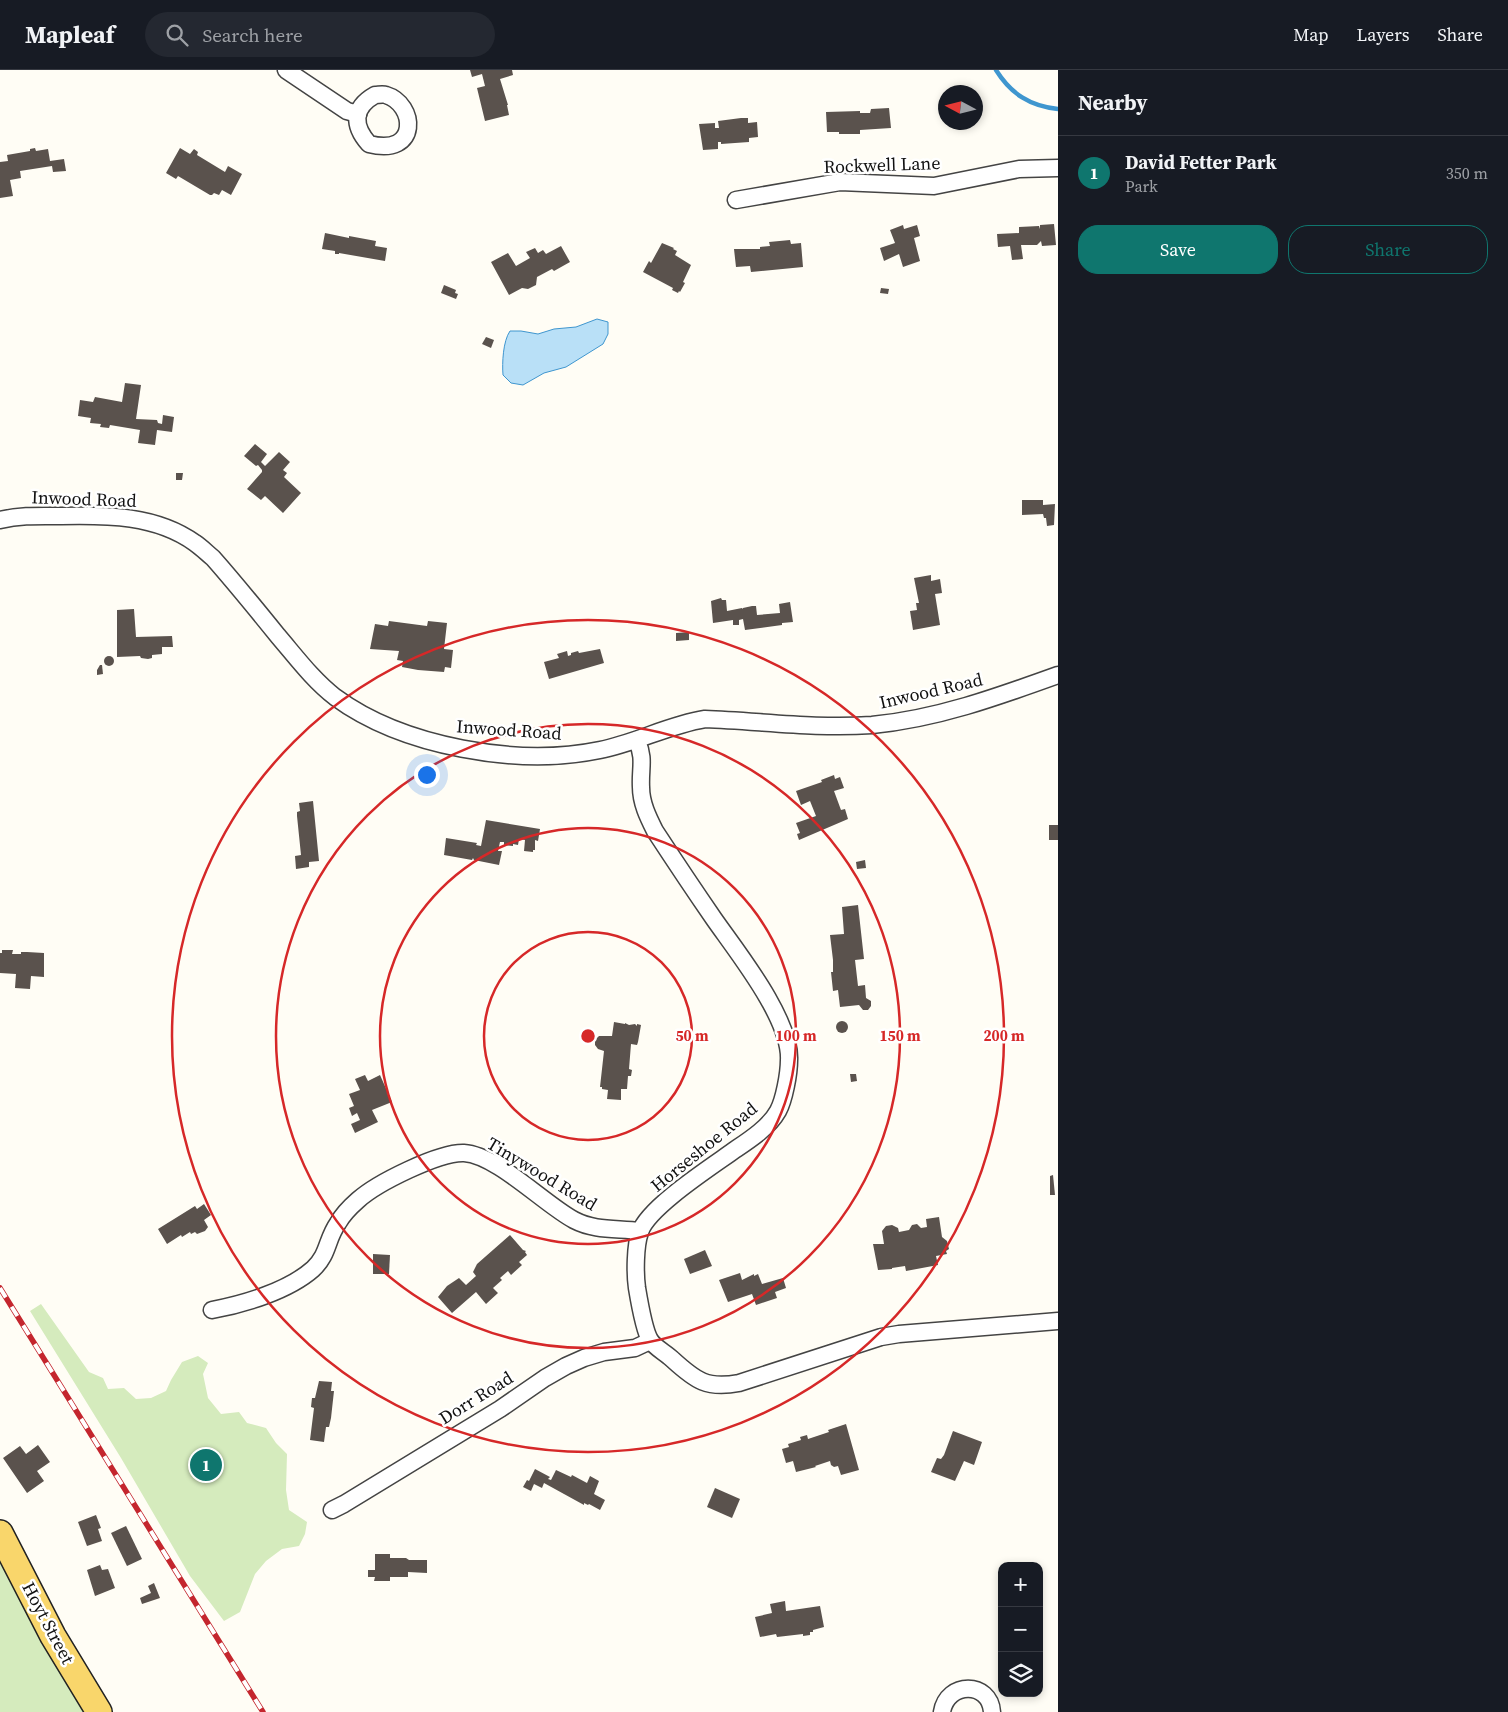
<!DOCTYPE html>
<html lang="en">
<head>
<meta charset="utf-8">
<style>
	:root { --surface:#171b24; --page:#242831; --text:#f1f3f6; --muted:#9ea1a6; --line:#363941; --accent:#0f766e }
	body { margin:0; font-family:"Source Serif 4",serif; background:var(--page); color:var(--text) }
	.controls { position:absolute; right:15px; bottom:15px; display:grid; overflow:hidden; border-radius:10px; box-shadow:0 2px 8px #0003 }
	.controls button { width:45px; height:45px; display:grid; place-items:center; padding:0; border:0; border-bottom:1px solid var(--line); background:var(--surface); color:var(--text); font:25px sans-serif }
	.compass { position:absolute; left:938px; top:15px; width:45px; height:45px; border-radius:50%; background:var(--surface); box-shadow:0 2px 8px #0003; rotate:277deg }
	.you { position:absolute; left:426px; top:704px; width:18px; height:18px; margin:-12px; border:4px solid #fff; border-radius:50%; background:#1a73e8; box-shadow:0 0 0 8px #1a73e833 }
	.badge { display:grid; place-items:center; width:32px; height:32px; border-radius:50%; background:var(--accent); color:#fff; font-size:16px; font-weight:700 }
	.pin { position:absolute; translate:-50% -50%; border:2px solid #fff; box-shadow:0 1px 5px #0006 }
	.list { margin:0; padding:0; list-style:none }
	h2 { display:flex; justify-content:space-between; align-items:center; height:65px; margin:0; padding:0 20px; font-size:21px }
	h2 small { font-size:16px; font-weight:400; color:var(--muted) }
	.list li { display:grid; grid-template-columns:32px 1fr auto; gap:15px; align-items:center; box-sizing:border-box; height:75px; padding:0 20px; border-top:1px solid var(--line) }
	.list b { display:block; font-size:19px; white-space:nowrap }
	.list p { margin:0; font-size:16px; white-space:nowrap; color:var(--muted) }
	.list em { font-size:16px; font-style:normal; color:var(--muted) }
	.actions { display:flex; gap:10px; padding:15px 20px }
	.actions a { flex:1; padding:11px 0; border:1px solid var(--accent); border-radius:20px; text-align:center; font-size:18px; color:var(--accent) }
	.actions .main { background:var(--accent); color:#fff }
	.icon { flex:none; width:28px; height:28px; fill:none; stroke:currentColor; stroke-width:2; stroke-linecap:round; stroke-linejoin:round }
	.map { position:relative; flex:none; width:1058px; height:1642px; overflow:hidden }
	header { display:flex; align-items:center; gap:30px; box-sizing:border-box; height:70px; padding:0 25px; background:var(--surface); border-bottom:1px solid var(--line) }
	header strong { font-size:24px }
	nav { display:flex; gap:28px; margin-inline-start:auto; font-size:18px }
	.search { width:350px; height:45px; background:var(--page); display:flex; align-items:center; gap:12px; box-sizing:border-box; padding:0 18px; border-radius:28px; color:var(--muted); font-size:19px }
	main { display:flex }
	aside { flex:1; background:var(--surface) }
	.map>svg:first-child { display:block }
</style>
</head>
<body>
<header>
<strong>Mapleaf</strong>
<div class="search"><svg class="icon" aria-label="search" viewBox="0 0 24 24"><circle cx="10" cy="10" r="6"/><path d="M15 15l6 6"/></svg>Search here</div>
<nav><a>Map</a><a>Layers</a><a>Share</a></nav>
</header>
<main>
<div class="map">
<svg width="1058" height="1642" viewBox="0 0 1058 1642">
	<rect width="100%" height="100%" fill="#fffdf5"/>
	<g fill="#d5ebbd">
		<path d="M 41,1234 L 89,1302 L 103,1308 L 108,1319 L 124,1318 L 136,1329 L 151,1328 L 166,1321 L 171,1310 L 182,1292 L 198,1286 L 208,1293 L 203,1304 L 208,1328 L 221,1344 L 239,1342 L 247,1353 L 266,1358 L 276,1373 L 287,1384 L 286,1420 L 289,1440 L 307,1452 L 305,1464 L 299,1476 L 282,1479 L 266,1491 L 255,1504 L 240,1542 L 224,1551 L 190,1506 L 121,1388 L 30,1241 Z"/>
		<path d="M 0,1487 L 88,1642 L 0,1642 Z"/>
	</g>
	<path fill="#b9e0f7" stroke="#3f96cf" d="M 597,249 L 608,252 L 608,264 L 603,274 L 566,297 L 544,303 L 523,315 L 511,313 L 503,305 C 502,293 503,271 510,261 L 521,261 L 538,264 L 554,259 L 576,257 Z"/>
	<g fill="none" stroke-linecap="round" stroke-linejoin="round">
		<path stroke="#3f96cf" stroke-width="4.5" d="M 996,0 C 1011,24 1030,36 1058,39"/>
	</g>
	<g fill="#5a524d">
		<path d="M 470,0 L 512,0 L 513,5 L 500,9 L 508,35 L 507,35 L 509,45 L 485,51 L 477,18 L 485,16 L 482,4 L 472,7 Z"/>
		<path d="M 889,38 L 891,58 L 860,60 L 860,64 L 839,64 L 839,62 L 827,62 L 826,42 L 860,41 L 860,43 L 870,43 L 871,39 Z"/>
		<path d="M 741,48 L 748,48 L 748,53 L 757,52 L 758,67 L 749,68 L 749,72 L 721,74 L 721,72 L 718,72 L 718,79 L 703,80 L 699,54 L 715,53 L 715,58 L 719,58 L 718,51 Z"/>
		<path d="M 35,78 L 36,81 L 48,79 L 50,91 L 64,89 L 66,101 L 53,102 L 52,96 L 20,101 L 21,108 L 10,110 L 13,126 L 0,128 L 0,92 L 8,91 L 7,85 L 30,81 L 30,79 Z"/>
		<path d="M 180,78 L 190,84 L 194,79 L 198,82 L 197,85 L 225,102 L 228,96 L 242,104 L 231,125 L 222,120 L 219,125 L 214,123 L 212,125 L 210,125 L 178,106 L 176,109 L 166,103 Z"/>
		<path d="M 1054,154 L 1056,175 L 1042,176 L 1041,171 L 1037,175 L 1021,175 L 1023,189 L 1012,190 L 1010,176 L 998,177 L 997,164 L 1019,163 L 1019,157 L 1039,156 L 1040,159 L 1040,155 Z"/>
		<path d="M 903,155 L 904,159 L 917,155 L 920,166 L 914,168 L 920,191 L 903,197 L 899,184 L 884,191 L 880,178 L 895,173 L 890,160 Z"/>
		<path d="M 325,163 L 349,168 L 349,166 L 376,171 L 375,176 L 387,178 L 385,191 L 339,183 L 339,184 L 335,184 L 335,181 L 322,179 Z"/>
		<path d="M 790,170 L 791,174 L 801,173 L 803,197 L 751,202 L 750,196 L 736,197 L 734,179 L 760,179 L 760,177 L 770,176 L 769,172 Z"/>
		<path d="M 662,173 L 674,178 L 673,179 L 677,181 L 675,185 L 691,195 L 683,212 L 685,213 L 680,222 L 679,221 L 678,223 L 672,220 L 673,218 L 643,202 L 649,191 L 651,193 Z"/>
		<path d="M 561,176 L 570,192 L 554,201 L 552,199 L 537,207 L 536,215 L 528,219 L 522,218 L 509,225 L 491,192 L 508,183 L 516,196 L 530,188 L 526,182 L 535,178 L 538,183 L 543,180 L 546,184 Z"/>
		<path d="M 444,215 L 456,220 L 455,223 L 458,224 L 456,229 L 441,223 Z"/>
		<path d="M 881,218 L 889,219 L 888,224 L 880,223 Z"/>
		<path d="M 486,267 L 494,270 L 491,278 L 482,274 Z"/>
		<path d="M 125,313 L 141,315 L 136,349 L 157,350 L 158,353 L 162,354 L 163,345 L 174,347 L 172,362 L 157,360 L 155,375 L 138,373 L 140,360 L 110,355 L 109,358 L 100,357 L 101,354 L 90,353 L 91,348 L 78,346 L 80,330 L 93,332 L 95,327 L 122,332 Z"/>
		<path d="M 255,374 L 267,384 L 261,392 L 265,396 L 279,382 L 290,392 L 283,400 L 287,403 L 284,407 L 301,423 L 283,443 L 265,426 L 261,430 L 247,419 L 262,402 L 262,400 L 258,395 L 256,396 L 244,386 Z"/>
		<path d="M 176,403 L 183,403 L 182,410 L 176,410 Z"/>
		<path d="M 1022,430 L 1043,430 L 1043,435 L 1055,434 L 1054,455 L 1047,456 L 1046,448 L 1044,448 L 1043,444 L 1022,445 Z"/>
		<path d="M 931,505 L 931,511 L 940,509 L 942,523 L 935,524 L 940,555 L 913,560 L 910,541 L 917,540 L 916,533 L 919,533 L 914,508 Z"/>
		<path d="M 721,528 L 722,530 L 726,530 L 727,541 L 742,538 L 743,539 L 743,538 L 752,536 L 756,536 L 757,545 L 780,543 L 779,534 L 790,532 L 793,552 L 782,553 L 782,555 L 745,560 L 743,549 L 739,550 L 739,555 L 733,555 L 733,550 L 713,553 L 711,531 Z"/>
		<path d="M 134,539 L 136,567 L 172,566 L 173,577 L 162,577 L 162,584 L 152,585 L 152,588 L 148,589 L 141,588 L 140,586 L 117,587 L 117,540 Z"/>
		<path d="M 389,551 L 427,556 L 428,551 L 447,553 L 444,579 L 453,580 L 451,598 L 445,597 L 444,602 L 418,600 L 402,597 L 403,591 L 397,590 L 399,581 L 370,579 L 375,554 L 388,556 Z"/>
		<path d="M 689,562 L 689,570 L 676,571 L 676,563 Z"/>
		<path d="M 600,579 L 604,593 L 549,609 L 544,592 L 559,588 L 557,584 L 567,581 L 568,586 L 571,585 L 571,583 L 578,581 L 579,583 Z"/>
		<circle cx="109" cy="591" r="5"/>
		<path d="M 100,595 L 102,595 L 103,604 L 97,605 L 97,600 Z"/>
		<path d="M 834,705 L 835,709 L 840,707 L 844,718 L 834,721 L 841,740 L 845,739 L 848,749 L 799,770 L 797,764 L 800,763 L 796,753 L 816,746 L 810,731 L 801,735 L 796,721 L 822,712 L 821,710 Z"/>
		<path d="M 313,731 L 319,791 L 309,792 L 309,797 L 296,799 L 295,786 L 301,785 L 297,746 L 297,742 L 300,741 L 299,733 Z"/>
		<path d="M 486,750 L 540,759 L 538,771 L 535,770 L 535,780 L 533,780 L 533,782 L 524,781 L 525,770 L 519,769 L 518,775 L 513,774 L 513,776 L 504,775 L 504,772 L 500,772 L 498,781 L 502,781 L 499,795 L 474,790 L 473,788 L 472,790 L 444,785 L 446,768 L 477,773 L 476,775 L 481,776 Z"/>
		<rect x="1049" y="755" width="9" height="15"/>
		<path d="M 865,790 L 866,798 L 857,799 L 856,792 Z"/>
		<path d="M 858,835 L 864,889 L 855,890 L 858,916 L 865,915 L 866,928 L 871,931 L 871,936 L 868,940 L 863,940 L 859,935 L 840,937 L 838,920 L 833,921 L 831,902 L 833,902 L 833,890 L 830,865 L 844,864 L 842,837 Z"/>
		<path d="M 2,880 L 13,880 L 12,884 L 21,884 L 21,882 L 27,882 L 44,883 L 44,907 L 31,906 L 30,919 L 15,918 L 16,904 L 0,903 L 0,883 L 2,883 Z"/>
		<circle cx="842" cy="957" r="6"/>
		<path d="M 614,952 L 625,954 L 625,953 L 629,955 L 635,954 L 637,956 L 637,954 L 641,955 L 638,972 L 637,975 L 631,974 L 629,999 L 632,1000 L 631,1006 L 628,1006 L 627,1019 L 621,1019 L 621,1030 L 607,1029 L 608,1020 L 602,1019 L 602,1017 L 600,1017 L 604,981 L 598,979 L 595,975 L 595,970 L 599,966 L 612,966 Z"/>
		<path d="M 850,1004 L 856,1004 L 857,1011 L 851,1012 Z"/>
		<path d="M 365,1005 L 368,1011 L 380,1005 L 392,1032 L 372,1040 L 378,1052 L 355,1063 L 351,1054 L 360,1050 L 357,1043 L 352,1046 L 349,1038 L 354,1036 L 349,1024 L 360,1020 L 355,1009 Z"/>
		<path d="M 1053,1105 L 1055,1125 L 1050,1125 L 1050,1106 Z"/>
		<path d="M 204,1134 L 211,1145 L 204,1150 L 208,1157 L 205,1161 L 197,1164 L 195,1162 L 191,1164 L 190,1162 L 182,1167 L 181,1165 L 167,1174 L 158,1159 L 195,1136 L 197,1139 Z"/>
		<path d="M 939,1147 L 942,1167 L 947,1171 L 949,1179 L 946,1181 L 947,1184 L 936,1186 L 938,1195 L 906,1201 L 905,1196 L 892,1198 L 892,1199 L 878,1200 L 873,1174 L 884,1174 L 882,1161 L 886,1156 L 892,1155 L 898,1158 L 899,1162 L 909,1160 L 912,1155 L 917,1154 L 921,1158 L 927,1157 L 926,1149 Z"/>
		<path d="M 510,1165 L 523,1180 L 526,1181 L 525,1182 L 527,1185 L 519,1192 L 522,1195 L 511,1205 L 508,1201 L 500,1208 L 502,1210 L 493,1218 L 498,1223 L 486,1234 L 476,1222 L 452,1243 L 438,1227 L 447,1216 L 459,1208 L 466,1215 L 476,1206 L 473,1202 L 477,1194 Z"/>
		<path d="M 705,1180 L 712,1196 L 690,1204 L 684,1189 Z"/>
		<path d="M 373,1184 L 390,1185 L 389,1204 L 373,1204 Z"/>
		<path d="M 740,1203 L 742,1210 L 754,1204 L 754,1206 L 758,1204 L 762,1214 L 783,1208 L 786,1218 L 775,1222 L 777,1228 L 756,1235 L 752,1224 L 728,1232 L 719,1210 Z"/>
		<path d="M 319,1311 L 332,1312 L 331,1321 L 334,1321 L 331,1348 L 329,1357 L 326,1357 L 324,1372 L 310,1370 L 314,1338 L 311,1337 L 312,1328 L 315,1328 Z"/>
		<path d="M 846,1354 L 859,1400 L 841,1405 L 838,1396 L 834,1397 L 831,1395 L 830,1391 L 815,1396 L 816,1397 L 796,1402 L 793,1391 L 786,1393 L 782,1379 L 789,1377 L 788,1374 L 801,1370 L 800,1367 L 807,1365 L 808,1369 L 829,1362 L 828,1360 Z"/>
		<path d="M 953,1361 L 982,1372 L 974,1395 L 964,1391 L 955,1411 L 931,1402 L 937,1388 L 941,1389 L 944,1385 Z"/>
		<path d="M 38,1375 L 50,1392 L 37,1401 L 44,1411 L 27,1423 L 3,1388 L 20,1376 L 26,1384 Z"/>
		<path d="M 535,1399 L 550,1407 L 548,1409 L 551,1410 L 556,1400 L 571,1407 L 572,1405 L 587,1413 L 590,1406 L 599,1411 L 594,1424 L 605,1430 L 600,1440 L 589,1434 L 588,1435 L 584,1433 L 584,1435 L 544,1413 L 542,1418 L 534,1414 L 531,1421 L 523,1417 L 527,1410 L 529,1411 Z"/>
		<path d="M 715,1418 L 740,1429 L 732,1448 L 707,1437 Z"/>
		<path d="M 96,1445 L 101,1458 L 98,1459 L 102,1471 L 87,1476 L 78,1452 Z"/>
		<path d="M 126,1456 L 142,1489 L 127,1496 L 111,1463 Z"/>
		<path d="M 375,1484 L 390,1484 L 390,1488 L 406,1488 L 409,1490 L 427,1490 L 427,1503 L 408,1502 L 408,1507 L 390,1507 L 390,1511 L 374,1511 L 375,1507 L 368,1507 L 368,1500 L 375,1500 Z"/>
		<path d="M 100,1495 L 102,1500 L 108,1499 L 115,1518 L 95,1526 L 87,1500 Z"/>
		<path d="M 154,1513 L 160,1528 L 142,1534 L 140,1528 L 151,1523 L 148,1516 Z"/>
		<path d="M 785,1531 L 786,1541 L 820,1536 L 824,1557 L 813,1560 L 813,1562 L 810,1562 L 810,1565 L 803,1566 L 803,1564 L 777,1567 L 776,1564 L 760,1567 L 755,1547 L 772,1543 L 770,1534 Z"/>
	</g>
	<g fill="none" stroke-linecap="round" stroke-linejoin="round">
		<g stroke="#444" stroke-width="19">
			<g id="minor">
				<path d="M 286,0 L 347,41 L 358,44"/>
				<path d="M 375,25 C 378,25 383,24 386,25 C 416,34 420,87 369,74 C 353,56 352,38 375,25 Z"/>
				<path d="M 736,130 L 840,112 L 934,116 L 1019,99 L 1058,98"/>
				<path d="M 0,450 C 21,445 40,446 61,446 C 107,445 156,445 195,473 C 201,477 207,483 213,488 C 235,513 257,540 278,566 C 296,587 313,610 335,627 C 403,677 518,697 600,680 C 636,673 668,655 705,649 C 760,651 816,659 872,655 C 936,649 997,627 1058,605"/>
				<path d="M 637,671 C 645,689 640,698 641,717 C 641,733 648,747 655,761 C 674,790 694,820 714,849 C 737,882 791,949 789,990 C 789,1004 784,1030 778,1041 C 769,1057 751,1069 736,1079 C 714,1095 648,1137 640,1162 C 635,1176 635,1204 637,1218 C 639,1230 644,1260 650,1270 C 654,1277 666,1283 672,1289 C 696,1311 707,1319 739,1313 L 881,1267 L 899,1264 L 1058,1251"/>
				<path d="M 212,1240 C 244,1234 288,1221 313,1199 C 329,1184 326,1170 338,1153 C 343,1144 350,1137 358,1130 C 377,1113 439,1082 464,1083 C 497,1085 544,1134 574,1150 C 595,1161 617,1158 640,1161"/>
				<path d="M 332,1440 L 344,1434 L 500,1339 L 545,1308 L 566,1296 L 584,1288 L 604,1282 L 635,1278 L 650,1271"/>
				<path d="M 942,1642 C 947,1611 990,1611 992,1642"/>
			</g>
		</g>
		<g stroke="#222" stroke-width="28">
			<path id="primary" d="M 0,1463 L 53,1566 L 99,1642"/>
		</g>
		<use href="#minor" stroke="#fff" stroke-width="16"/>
		<use href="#primary" stroke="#f9d66b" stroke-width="25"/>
		<g stroke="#c4262e" stroke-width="5.5">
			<path id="rail" d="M 0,1218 L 263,1642"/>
		</g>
		<use href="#rail" stroke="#fff" stroke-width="4" stroke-dasharray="11" stroke-linecap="butt"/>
	</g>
	<g fill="none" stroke="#d62828" stroke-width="2.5">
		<circle cx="588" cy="966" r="104"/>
		<circle cx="588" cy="966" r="208"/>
		<circle cx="588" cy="966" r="312"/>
		<circle cx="588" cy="966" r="416"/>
	</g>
	<g text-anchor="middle" stroke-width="5" stroke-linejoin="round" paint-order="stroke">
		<g font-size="18" fill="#111" stroke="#fff">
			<text transform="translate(882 95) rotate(-2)" y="6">Rockwell Lane</text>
			<text transform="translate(84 429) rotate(2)" y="6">Inwood Road</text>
			<text transform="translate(931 621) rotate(-13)" y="6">Inwood Road</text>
			<text transform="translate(509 660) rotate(4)" y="6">Inwood Road</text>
			<text transform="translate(704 1077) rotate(-39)" y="6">Horseshoe Road</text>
			<text transform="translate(542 1104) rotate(31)" y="6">Tinywood Road</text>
			<text transform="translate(476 1328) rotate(-32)" y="6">Dorr Road</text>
			<text transform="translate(48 1553) rotate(62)" y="6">Hoyt Street</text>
		</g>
	</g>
	<circle cx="588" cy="966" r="8" fill="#d62828" stroke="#fff" stroke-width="2.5"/>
	<g font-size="15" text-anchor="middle" font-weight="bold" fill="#d62828" stroke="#fff" stroke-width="5" stroke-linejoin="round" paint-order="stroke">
		<text x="692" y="971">50 m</text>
		<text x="796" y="971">100 m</text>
		<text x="900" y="971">150 m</text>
		<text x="1004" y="971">200 m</text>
	</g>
</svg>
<div class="controls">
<button>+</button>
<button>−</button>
<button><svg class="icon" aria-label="layers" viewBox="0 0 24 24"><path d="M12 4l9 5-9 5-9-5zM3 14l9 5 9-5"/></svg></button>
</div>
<svg class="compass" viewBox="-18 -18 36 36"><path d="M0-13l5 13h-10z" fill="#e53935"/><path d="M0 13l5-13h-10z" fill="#9ea1a6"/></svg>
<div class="you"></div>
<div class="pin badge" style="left:206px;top:1395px">1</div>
</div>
<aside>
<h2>Nearby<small></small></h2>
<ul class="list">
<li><span class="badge">1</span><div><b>David Fetter Park</b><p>Park</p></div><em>350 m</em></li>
</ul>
<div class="actions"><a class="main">Save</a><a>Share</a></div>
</aside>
</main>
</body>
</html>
